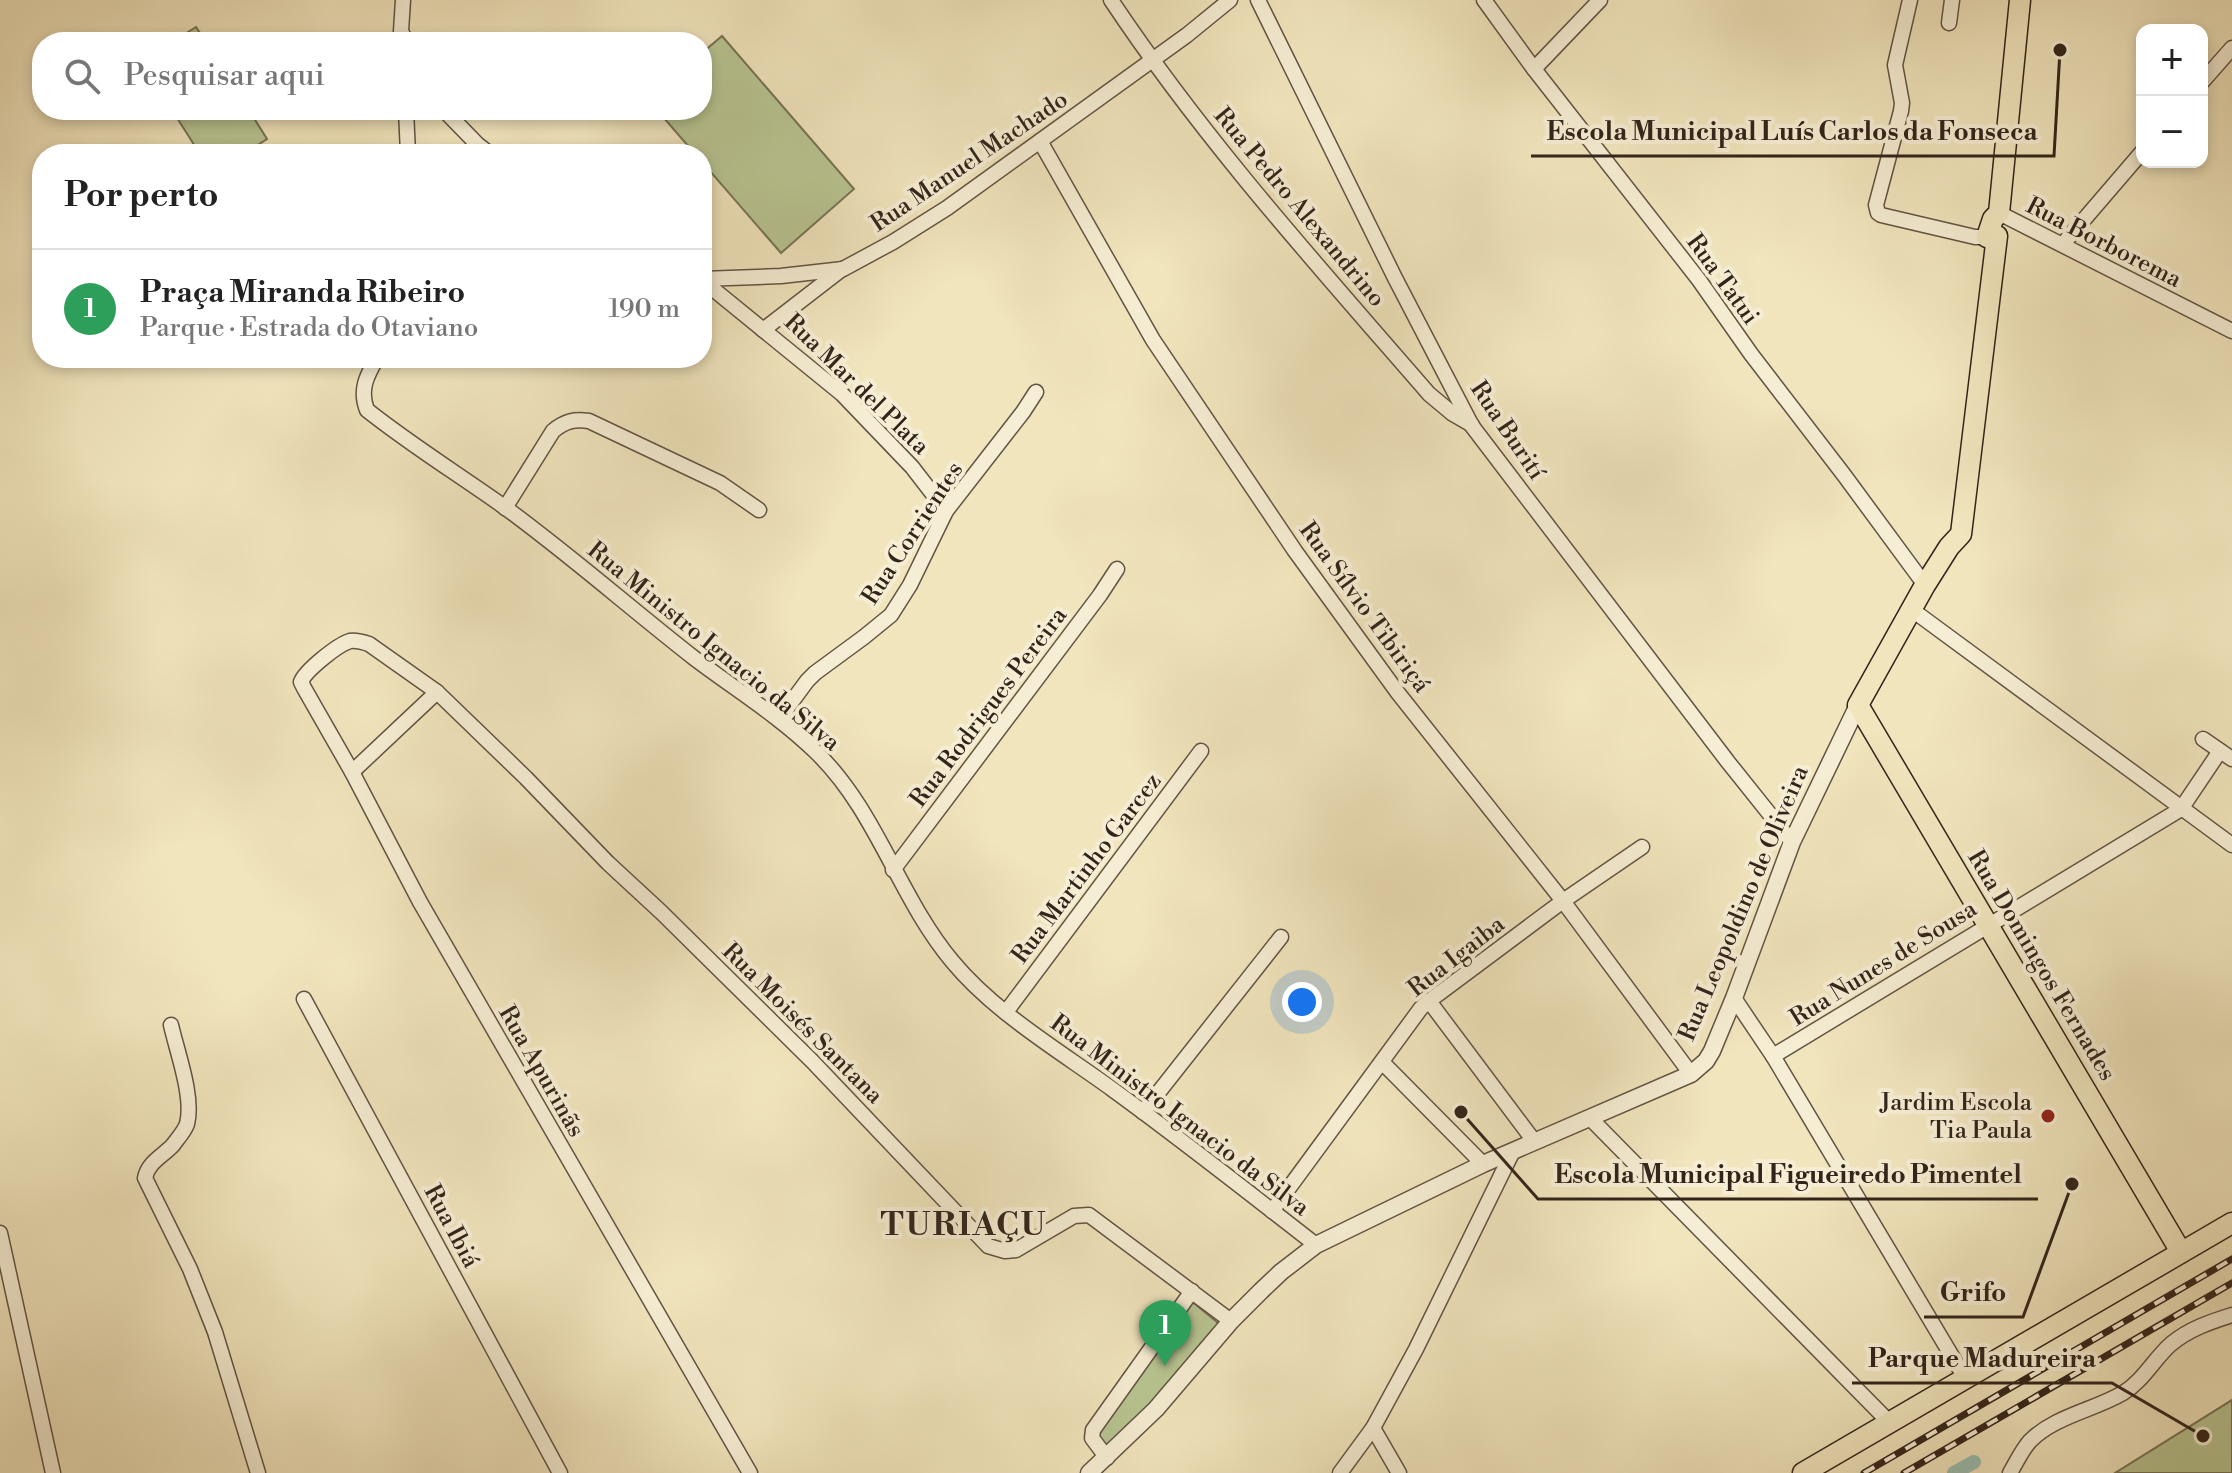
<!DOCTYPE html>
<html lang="pt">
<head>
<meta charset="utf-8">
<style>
	:root { --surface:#fff; --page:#f2f2f2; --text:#222; --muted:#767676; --line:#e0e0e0; --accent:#b45309 }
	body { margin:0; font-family:"Libre Bodoni",serif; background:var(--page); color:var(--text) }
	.controls { position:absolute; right:24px; top:24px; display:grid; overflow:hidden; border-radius:16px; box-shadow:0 4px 12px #0003 }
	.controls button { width:72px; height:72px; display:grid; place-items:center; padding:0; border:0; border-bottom:2px solid var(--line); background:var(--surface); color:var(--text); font:40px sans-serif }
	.you { position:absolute; left:1302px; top:1002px; width:28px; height:28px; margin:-20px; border:6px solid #fff; border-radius:50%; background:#1a73e8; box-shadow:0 0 0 12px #1a73e833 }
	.badge { display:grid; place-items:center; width:52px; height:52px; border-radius:50%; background:var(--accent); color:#fff; font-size:26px; font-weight:700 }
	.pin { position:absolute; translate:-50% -66px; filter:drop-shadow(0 2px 4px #0008) }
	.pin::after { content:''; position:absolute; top:42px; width:28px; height:24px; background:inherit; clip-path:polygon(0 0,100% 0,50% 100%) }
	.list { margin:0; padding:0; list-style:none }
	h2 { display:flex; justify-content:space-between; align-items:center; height:104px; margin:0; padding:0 32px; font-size:34px }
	h2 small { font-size:26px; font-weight:400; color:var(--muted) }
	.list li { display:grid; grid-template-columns:52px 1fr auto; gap:24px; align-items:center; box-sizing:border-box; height:120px; padding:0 32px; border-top:2px solid var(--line) }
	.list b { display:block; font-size:30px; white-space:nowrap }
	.list p { margin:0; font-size:26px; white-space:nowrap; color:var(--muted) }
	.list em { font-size:26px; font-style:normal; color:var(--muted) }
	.icon { flex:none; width:44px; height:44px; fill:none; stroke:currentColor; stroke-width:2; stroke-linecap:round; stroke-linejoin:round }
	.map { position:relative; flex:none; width:2232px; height:1473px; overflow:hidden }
	.search { position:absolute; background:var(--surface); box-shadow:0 4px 12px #0003; left:32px; top:32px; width:680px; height:88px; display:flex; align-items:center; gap:20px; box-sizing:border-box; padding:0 28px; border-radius:32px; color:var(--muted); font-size:30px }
	.panel { position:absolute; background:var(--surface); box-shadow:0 4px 12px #0003; left:32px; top:144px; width:680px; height:224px; border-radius:32px }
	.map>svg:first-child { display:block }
</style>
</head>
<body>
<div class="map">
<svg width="2232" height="1473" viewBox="0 0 2232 1473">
	<rect width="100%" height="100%" fill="#f1e5bd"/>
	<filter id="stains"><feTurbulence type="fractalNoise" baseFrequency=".0025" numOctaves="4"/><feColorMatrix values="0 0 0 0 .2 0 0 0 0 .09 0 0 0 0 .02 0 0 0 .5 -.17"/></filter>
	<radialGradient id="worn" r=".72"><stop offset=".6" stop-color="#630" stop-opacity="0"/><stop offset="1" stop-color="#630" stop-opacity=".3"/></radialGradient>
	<g fill="#b8c592" stroke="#767456" stroke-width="2">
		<path d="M 196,27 L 206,42 L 172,42 Z"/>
		<path d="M 722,36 L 854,189 L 781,253 L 702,162 L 702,154 L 695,154 L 657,110 L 702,110 L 702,53 Z"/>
		<path d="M 172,110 L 249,110 L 267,139 L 244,154 L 200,154 Z"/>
		<path d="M 1190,1300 L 1223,1327 L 1153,1406 L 1106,1447 L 1093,1435 Z"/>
		<path d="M 2232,1400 L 2232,1473 L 2115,1473 Z"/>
	</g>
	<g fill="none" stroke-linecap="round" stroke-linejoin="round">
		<path stroke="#9bbfb1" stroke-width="14" d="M 1954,1473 L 1974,1462"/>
		<g stroke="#625444" stroke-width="17">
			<g id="minor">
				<path d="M 403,0 L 401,31 L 406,42"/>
				<path d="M 1111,0 C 1204,140 1319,267 1429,394 L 1453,414 L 1472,425"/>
				<path d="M 1258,0 L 1395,278 L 1472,426 L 1728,762 L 1792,842"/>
				<path d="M 1484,0 L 1534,69 L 1699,280 L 1751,354 L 1844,475 L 1925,585"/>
				<path d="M 1910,0 L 1895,65 L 1902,103 L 1901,111 L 1876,205 L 1878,213 L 1881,215 L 1975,237 L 1987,237"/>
				<path d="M 1949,23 L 1952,0"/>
				<path d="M 1534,69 L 1600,0"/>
				<path d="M 2202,82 L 2232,48"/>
				<path d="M 406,110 L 408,154"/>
				<path d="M 444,110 L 477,144 L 490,154"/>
				<path d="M 1040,141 L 1153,340 L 1295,551 L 1398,693 L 1563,901 L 1691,1074"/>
				<path d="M 1999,213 L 2232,331"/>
				<path d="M 2063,244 L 2142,152"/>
				<path d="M 702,279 L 781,276 L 843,269 L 893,242 L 947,208 L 1187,35 L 1230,0"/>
				<path d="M 702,280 L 842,394 L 912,467 L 946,511"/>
				<path d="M 763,330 L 842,269"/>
				<path d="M 377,358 C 367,375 359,390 367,410 C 411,445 458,474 503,506 C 569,554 630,608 694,658 C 735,689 779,716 816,752 C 877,811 898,896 952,961 C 994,1012 1058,1050 1112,1089 C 1181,1139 1248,1192 1316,1245"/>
				<path d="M 505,508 L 553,431 C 565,421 574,419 589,421 L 720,483 L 759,510"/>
				<path d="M 1911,609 L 2232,845"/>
				<path d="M 779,719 L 807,681 L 815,673 L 864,637 L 891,615 L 910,585 L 946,511 L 1023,412 L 1036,392"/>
				<path d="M 2203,739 L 2232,759"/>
				<path d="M 352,772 L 437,692"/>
				<path d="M 893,870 L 1100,595 L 1117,569"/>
				<path d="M 1734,998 L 1773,1056 L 1965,1378"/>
				<path d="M 304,999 L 560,1473"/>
				<path d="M 1429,1001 L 1534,1141"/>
				<path d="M 1006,1012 L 1201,751"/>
				<path d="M 171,1025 C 177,1052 194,1097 187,1124 C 184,1132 178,1138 173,1145 C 163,1156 148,1162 145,1178 L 190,1269 L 215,1332 L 258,1473"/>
				<path d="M 1773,1056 L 2181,809 L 2220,751"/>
				<path d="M 1382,1062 L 1483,1164"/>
				<path d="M 1143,1112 L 1281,937"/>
				<path d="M 1590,1118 L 1890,1423"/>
				<path d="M 1272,1211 L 1421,1008 L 1429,1001 L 1563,901 L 1642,847"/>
				<path d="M 0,1233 L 53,1473"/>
				<path d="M 1373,1428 L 1399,1473"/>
				<path d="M 1107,1458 L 1092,1438 L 1093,1430 L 1192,1291"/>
				<path d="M 750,1473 L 420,902 L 352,772 L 304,688 L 301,682 C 305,671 337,645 350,641 C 356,640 363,642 369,644 L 437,692 L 526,778 L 608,863 L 661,912 L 812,1061 L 988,1246 L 1005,1251 L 1016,1250 L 1074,1216 L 1089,1215 L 1231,1321"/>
				<path d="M 1340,1473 L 1373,1428 L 1416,1349 L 1513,1151"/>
				<path d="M 2010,1473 C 2016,1463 2022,1450 2030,1441 C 2055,1416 2094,1410 2123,1393 C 2143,1381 2154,1359 2171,1344 C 2189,1329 2210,1322 2232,1315"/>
			</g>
		</g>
		<g stroke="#625444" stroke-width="19">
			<path id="tertiary" d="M 1089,1473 L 1156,1409 L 1231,1321 L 1261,1291 L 1281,1272 L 1316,1245 L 1483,1164 L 1691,1074 L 1706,1061 L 1712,1051 L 1734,998 L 1792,842 L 1858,705"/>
		</g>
		<g stroke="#33241b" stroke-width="23">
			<g id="primary">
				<path d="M 2020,0 L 1999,213 L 1993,219 L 1987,237 L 1997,236 L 1961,534 L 1949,547 L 1925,585 L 1858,705 L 2181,1252"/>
				<path d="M 1803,1473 L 2232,1223"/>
			</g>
		</g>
		<use href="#minor" stroke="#f6eed4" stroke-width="14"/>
		<use href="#tertiary" stroke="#f6eed4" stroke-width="16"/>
		<use href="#primary" stroke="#f1e5bd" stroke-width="20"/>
		<g stroke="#33241b" stroke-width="7">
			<g id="rail">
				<path d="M 1864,1473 L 2232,1259"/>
				<path d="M 1904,1473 L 2232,1283"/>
			</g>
		</g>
		<use href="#rail" stroke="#f6eed4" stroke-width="4" stroke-dasharray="12" stroke-linecap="butt"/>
	</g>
	<circle fill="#8f2418" stroke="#f6eed4" stroke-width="3" cx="2048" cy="1116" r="8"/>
	<g text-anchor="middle" stroke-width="8" stroke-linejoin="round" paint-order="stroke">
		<g font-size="24" fill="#33241b" stroke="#f6eed4">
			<text transform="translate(969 161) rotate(-34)" y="8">Rua Manuel Machado</text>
			<text transform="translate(1300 207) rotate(50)" y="8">Rua Pedro Alexandrino</text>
			<text transform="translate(2104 242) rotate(27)" y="8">Rua Borborema</text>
			<text transform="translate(1723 279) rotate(54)" y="8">Rua Tatui</text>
			<text transform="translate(857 384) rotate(44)" y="8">Rua Mar del Plata</text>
			<text transform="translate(1508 430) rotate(56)" y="8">Rua Burití</text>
			<text transform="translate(912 533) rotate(-57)" y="8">Rua Corrientes</text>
			<text transform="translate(1365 607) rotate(54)" y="8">Rua Sílvio Tibiriçá</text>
			<text transform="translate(714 646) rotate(39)" y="8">Rua Ministro Ignacio da Silva</text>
			<text transform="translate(988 707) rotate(-53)" y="8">Rua Rodrigues Pereira</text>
			<text transform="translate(1086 868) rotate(-53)" y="8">Rua Martinho Garcez</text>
			<text transform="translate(1743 903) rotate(-67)" y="8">Rua Leopoldino de Oliveira</text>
			<text transform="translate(1456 956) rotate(-38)" y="8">Rua Igaiba</text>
			<text transform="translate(1883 963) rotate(-32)" y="8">Rua Nunes de Sousa</text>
			<text transform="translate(2042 965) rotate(59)" y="8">Rua Domingos Fernades</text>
			<text transform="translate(803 1023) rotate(45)" y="8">Rua Moisés Santana</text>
			<text transform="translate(542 1071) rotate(60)" y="8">Rua Apurinãs</text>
			<text transform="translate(1180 1115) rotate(37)" y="8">Rua Ministro Ignacio da Silva</text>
			<text transform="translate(452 1226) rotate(62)" y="8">Rua Ibiá</text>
		</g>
		<g font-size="24" fill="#33241b" stroke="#f6eed4" text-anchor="end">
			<text x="2032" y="1110">Jardim Escola<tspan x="2032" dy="28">Tia Paula</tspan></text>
		</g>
		<g font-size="32" font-weight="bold" letter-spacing="2" fill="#33241b" stroke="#f6eed4">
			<text x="964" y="1235">TURIAÇU</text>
		</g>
	</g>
	<path fill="none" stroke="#33241b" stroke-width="3" d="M2060 50L2054 156H1531M1461 1112L1538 1199H2038M2072 1184L2023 1317H1924M2203 1436L2112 1383H1852"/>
	<g fill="#33241b" stroke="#f6eed4" stroke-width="3">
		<circle cx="2060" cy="50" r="8"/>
		<circle cx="1461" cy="1112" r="8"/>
		<circle cx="2072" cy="1184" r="8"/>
		<circle cx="2203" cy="1436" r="8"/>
	</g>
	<g font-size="26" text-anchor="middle" font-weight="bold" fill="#33241b" stroke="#f6eed4" stroke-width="8" stroke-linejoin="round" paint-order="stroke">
		<text x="1792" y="140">Escola Municipal Luís Carlos da Fonseca</text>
		<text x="1788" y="1183">Escola Municipal Figueiredo Pimentel</text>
		<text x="1973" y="1301">Grifo</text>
		<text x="1982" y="1367">Parque Madureira</text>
	</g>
	<rect width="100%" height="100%" filter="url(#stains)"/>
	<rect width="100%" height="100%" fill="url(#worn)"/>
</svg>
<div class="controls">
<button>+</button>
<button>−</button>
</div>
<div class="you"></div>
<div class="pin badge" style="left:1165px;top:1366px;background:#2e9e5b">1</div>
<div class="search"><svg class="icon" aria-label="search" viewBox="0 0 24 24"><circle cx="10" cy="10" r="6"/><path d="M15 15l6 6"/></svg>Pesquisar aqui</div>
<section class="panel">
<h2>Por perto<small></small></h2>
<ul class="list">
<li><span class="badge" style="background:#2e9e5b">1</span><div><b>Praça Miranda Ribeiro</b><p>Parque · Estrada do Otaviano</p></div><em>190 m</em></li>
</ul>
</section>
</div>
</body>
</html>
